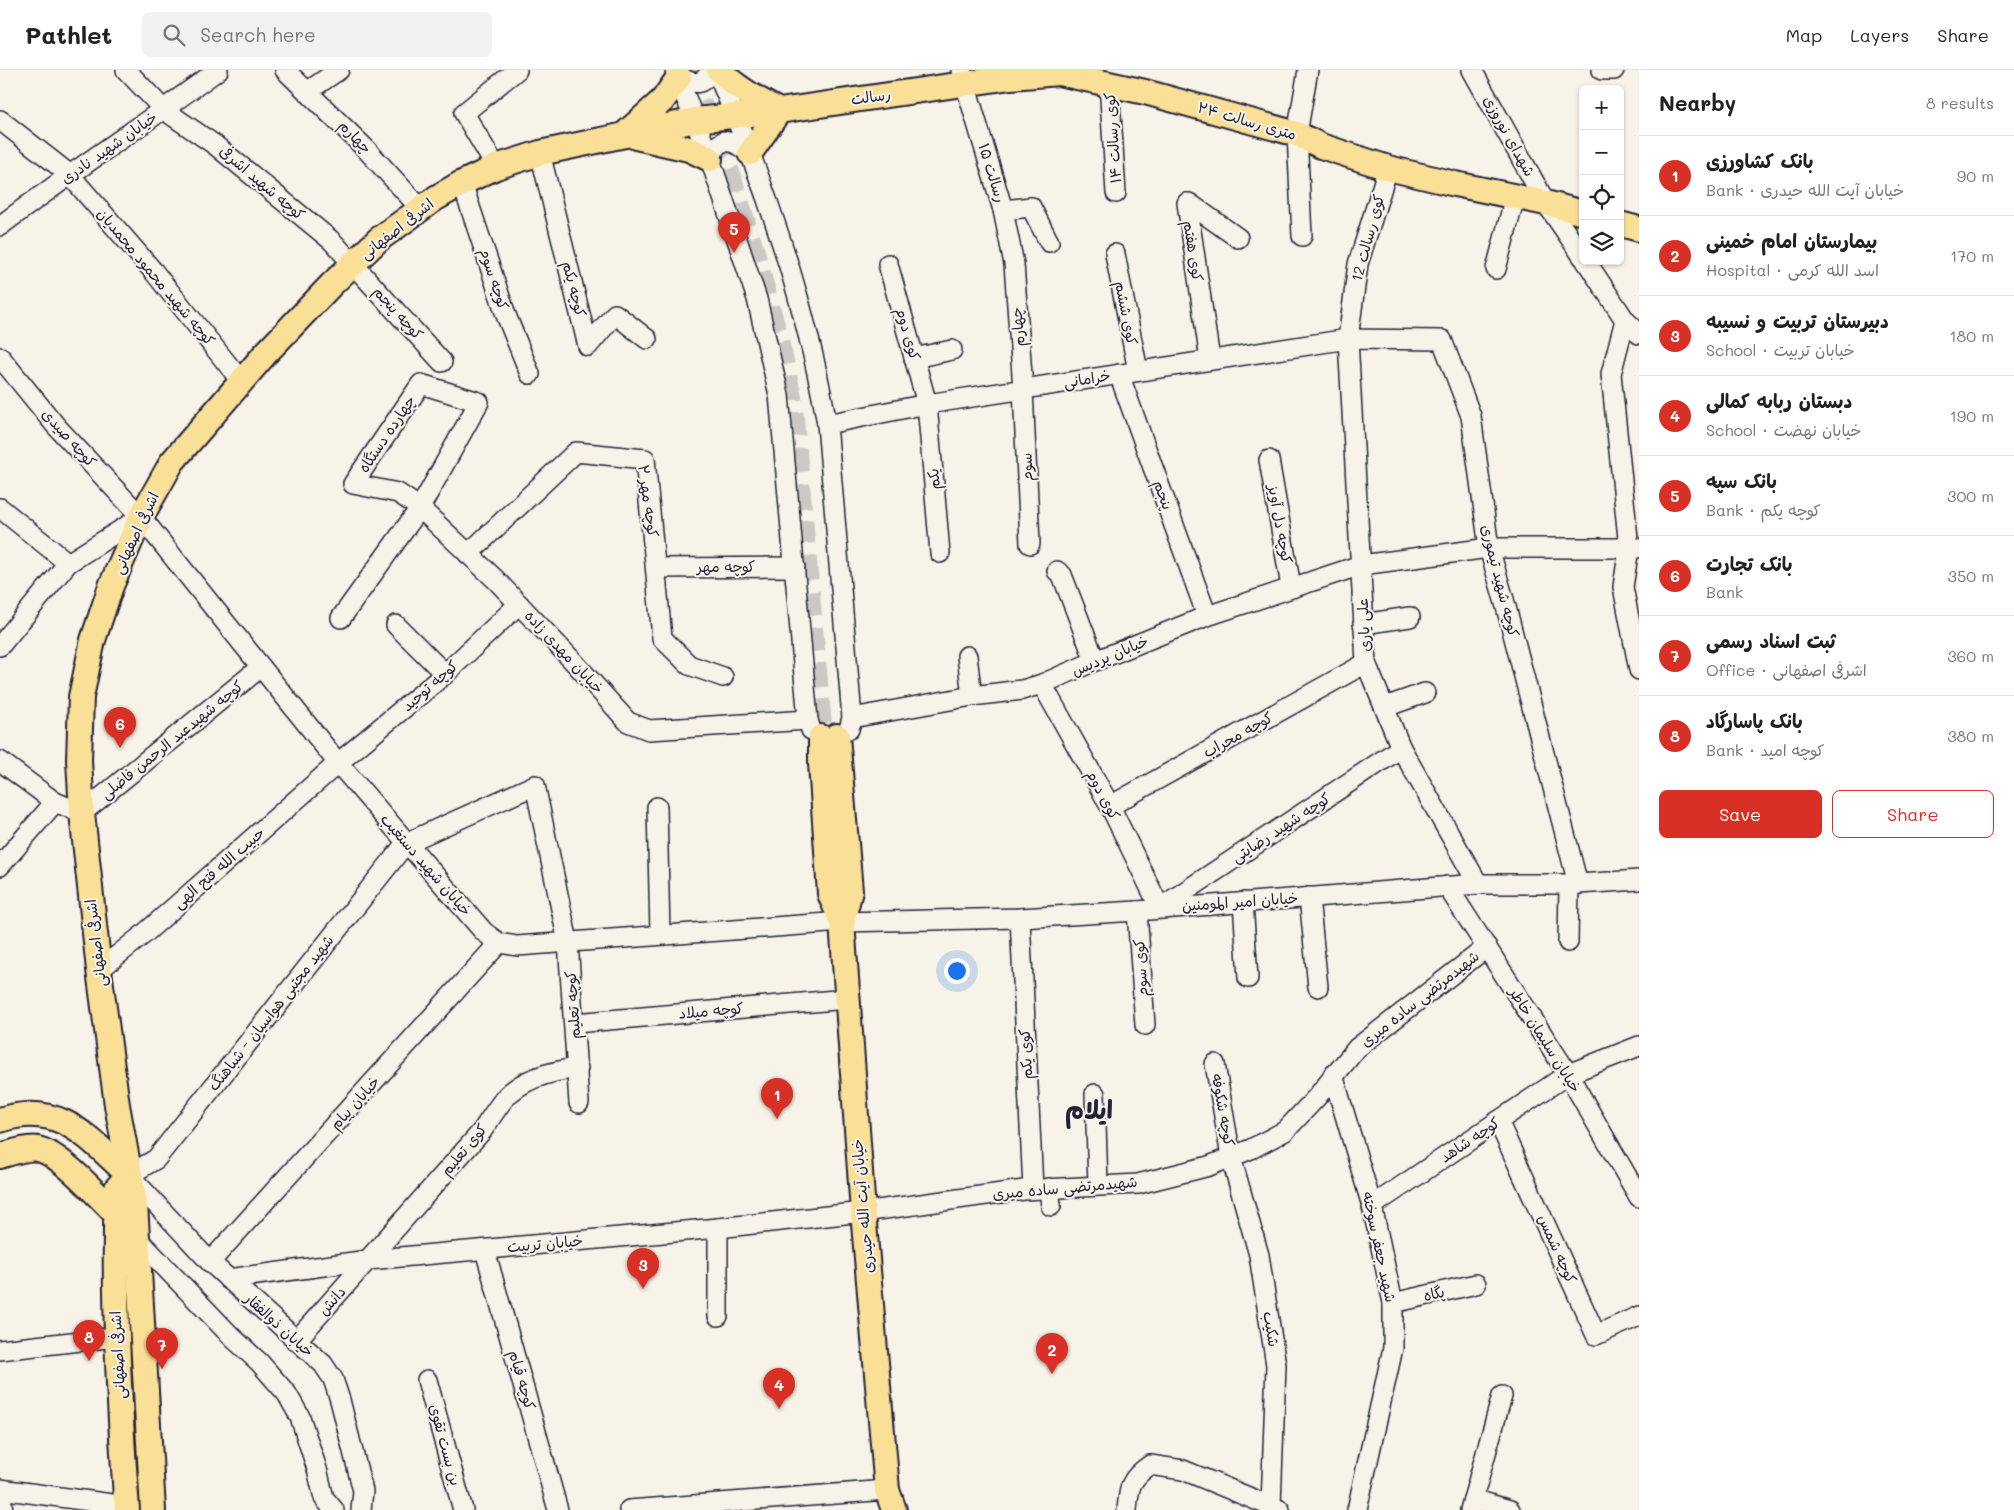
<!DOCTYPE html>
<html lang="en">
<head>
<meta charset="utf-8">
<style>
	:root { --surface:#fff; --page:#f2f2f2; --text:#222; --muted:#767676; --line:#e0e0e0; --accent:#d93025 }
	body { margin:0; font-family:Mali,"Playpen Sans Arabic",sans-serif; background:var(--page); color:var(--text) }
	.controls { position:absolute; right:15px; top:15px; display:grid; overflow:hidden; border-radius:8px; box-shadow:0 1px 4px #0004 }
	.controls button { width:45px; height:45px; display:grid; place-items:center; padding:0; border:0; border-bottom:1px solid var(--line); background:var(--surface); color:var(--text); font:25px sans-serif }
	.you { position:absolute; left:956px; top:900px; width:18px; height:18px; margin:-12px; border:4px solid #fff; border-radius:50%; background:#1a73e8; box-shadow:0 0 0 8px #1a73e833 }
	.badge { display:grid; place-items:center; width:32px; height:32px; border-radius:50%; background:var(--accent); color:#fff; font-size:16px; font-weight:700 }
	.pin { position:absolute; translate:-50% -41px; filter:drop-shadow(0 1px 2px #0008) }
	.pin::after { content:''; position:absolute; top:26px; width:18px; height:15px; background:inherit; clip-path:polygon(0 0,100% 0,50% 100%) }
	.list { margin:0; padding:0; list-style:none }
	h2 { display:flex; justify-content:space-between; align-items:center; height:65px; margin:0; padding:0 20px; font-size:21px }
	h2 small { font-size:16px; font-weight:400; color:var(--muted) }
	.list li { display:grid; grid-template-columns:32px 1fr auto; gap:15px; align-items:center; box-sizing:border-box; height:80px; padding:0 20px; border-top:1px solid var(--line) }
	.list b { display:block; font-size:19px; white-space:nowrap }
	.list p { margin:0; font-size:16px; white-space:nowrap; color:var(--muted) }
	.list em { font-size:16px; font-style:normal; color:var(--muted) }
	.actions { display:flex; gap:10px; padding:15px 20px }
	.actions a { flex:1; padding:11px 0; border:1px solid var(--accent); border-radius:8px; text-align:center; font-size:18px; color:var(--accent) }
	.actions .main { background:var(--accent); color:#fff }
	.icon { flex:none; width:28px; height:28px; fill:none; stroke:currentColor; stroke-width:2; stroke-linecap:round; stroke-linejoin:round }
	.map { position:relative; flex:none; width:1639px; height:1440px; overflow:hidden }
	header { display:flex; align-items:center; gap:30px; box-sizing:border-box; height:70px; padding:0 25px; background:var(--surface); border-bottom:1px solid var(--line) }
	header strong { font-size:24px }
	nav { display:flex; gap:28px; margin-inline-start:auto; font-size:18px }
	.search { width:350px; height:45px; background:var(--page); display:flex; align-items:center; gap:12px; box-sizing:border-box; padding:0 18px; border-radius:8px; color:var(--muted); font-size:19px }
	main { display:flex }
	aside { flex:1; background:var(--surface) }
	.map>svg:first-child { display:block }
</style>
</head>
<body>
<header>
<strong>Pathlet</strong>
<div class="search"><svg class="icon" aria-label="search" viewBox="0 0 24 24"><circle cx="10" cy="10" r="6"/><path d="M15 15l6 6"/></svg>Search here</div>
<nav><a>Map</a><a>Layers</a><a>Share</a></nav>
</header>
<main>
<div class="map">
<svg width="1639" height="1440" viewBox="0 0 1639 1440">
	<rect width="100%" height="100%" fill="#f7f3e8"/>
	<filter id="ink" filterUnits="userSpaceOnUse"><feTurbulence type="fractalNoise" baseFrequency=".02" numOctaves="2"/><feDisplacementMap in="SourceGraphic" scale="10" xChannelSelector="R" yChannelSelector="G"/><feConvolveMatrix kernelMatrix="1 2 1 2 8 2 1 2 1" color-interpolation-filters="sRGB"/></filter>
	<g filter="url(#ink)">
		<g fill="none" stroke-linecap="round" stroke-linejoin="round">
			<path stroke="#ccc9c5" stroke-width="24" stroke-dasharray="24 12" stroke-linecap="butt" d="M 685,0 L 724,90 L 753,182 L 777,270 L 790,327 L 821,667"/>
			<g stroke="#22223b" stroke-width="22">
				<g id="minor">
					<path d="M 126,0 L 164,40 L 215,75 L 332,171 L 442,292"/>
					<path d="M 285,0 L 365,78 L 421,139"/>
					<path d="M 675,0 L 710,89 L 757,229 L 779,325 L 808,650 L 811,660"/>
					<path d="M 716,0 C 765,113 806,232 827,354 L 850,624 L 852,648 L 849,659"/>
					<path d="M 961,0 L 1003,140 L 1014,194 L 1023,319 L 1030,474"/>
					<path d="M 1472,0 L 1546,133 L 1583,187"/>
					<path d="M 1602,0 L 1614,0"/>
					<path d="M 679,7 C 694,14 702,17 711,0"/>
					<path d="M 1109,13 L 1116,123"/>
					<path d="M 308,21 L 339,0"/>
					<path d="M 0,50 L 69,104 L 154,202 L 241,311"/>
					<path d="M 540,83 L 588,276 L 615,244 L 647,269"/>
					<path d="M 710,89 L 716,76 L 724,71 L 735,73 L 750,83"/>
					<path d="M 496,97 L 464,43 L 517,0"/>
					<path d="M 1388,98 L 1358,194 L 1348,269 L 1366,593 L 1401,678 L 1478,814"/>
					<path d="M 462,113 L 506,245 L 530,304"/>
					<path d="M 1003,140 L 1031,137 L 1049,172"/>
					<path d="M 0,156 C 71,102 146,53 218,0"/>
					<path d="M 1302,166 L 1297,64 L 1308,0"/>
					<path d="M 1115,184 L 1138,301"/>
					<path d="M 1586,191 L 1625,250 L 1639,264"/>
					<path d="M 888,194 L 927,334 L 940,483"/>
					<path d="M 1496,199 L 1515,127"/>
					<path d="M 1625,250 L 1611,304 L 1629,478 L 1623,517 L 1639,600"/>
					<path d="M 0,287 L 56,356 L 141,447 L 338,693 L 484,862 L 499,873 L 517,876 L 842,852 L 1020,848 L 1137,841 L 1478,814 L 1578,814 L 1639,810"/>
					<path d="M 914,288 L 952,280"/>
					<path d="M 1210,290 L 1187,133 L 1189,133 L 1238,168"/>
					<path d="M 1119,304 L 1207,546"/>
					<path d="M 827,354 L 927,334 L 1348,269 L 1442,270 L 1471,346 L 1489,478 L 1505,533 L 1578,814"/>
					<path d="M 1269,390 L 1291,517"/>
					<path d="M 0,438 L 68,493"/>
					<path d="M 468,484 L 576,382 L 645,389 L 662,568 L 689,595 L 723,607"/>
					<path d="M 656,498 L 795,497"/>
					<path d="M 1057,501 L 1062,505 L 1095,591"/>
					<path d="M 341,548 L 420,438 L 479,332 L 421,314 L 353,414 L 398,423 L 420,438 L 495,509 L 573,591 L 628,652 L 649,660 L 808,650"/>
					<path d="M 1363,554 L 1410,547"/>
					<path d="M 396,555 L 445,604"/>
					<path d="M 0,576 L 68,493 L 141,447"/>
					<path d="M 967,586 L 972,626"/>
					<path d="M 1042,614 L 1110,736 L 1160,838 L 1401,678"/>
					<path d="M 1385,637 L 1425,623"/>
					<path d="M 852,648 L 972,626 L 1022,620 L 1042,614 L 1095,591 L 1207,546 L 1361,495 L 1489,478 L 1639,478"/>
					<path d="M 0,691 L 55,732"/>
					<path d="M 1110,736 L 1366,593"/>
					<path d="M 657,737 L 660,864"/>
					<path d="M 0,796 L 55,732 L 82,743 L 261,597"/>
					<path d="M 1447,816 L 1568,1004 L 1639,1127"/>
					<path d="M 1309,827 L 1318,917"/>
					<path d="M 1243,832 L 1248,908"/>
					<path d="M 1137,841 L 1145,955"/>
					<path d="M 1020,848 L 1033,1119"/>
					<path d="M 1568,872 L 1569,814"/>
					<path d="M 99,900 L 144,864 L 338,693 L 445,604 L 519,534"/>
					<path d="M 575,953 L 847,929"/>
					<path d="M 1215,994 L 1231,1087 L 1259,1185 L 1276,1295 L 1271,1436"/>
					<path d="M 1333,1005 L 1372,1136 L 1393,1233 L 1393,1278 L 1357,1440"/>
					<path d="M 1095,1024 L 1098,1115"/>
					<path d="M 1498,1051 L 1596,1265 L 1639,1246"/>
					<path d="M 1049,1118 L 1051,1136"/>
					<path d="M 1372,1136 L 1568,1004 L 1639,976"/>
					<path d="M 133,1164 L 232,1267 L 260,1293 L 287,1324 L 300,1347 L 317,1399 L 324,1428 L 334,1440"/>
					<path d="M 485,1180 L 558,1440"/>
					<path d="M 210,1192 L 499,873"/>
					<path d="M 228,1209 L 368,1190 L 718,1158 L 863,1142 L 1024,1120 L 1138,1114 L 1209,1096 L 1251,1079 L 1285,1061 L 1316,1028 L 1357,978 L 1487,877"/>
					<path d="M 1393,1233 L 1476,1214"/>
					<path d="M 718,1246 L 718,1158"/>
					<path d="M 296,1271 L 482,1061 C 489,1051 496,1039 504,1029 C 522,1008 552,1001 578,998"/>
					<path d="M 0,1280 L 116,1267"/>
					<path d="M 427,1310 L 463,1440"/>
					<path d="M 0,1419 L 127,1436"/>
					<path d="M 0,1421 L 3,1440"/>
					<path d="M 1473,1429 L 1510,1440"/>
					<path d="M 361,1440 L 363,1421 L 340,1330 L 333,1309 L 323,1294 L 210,1192 L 129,1105 L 156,1089 L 406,773 L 535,715 L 568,872 L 579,1033"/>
					<path d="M 629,1440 L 887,1420"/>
					<path d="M 1127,1440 C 1129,1416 1130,1409 1150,1395 L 1183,1400 L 1280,1440"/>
					<path d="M 1470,1440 L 1502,1326"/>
				</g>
			</g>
			<g stroke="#22223b" stroke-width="28">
				<g id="major">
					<path d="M 719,0 C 736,18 757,29 779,41"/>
					<path d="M 625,64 L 663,30 L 679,7"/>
					<path d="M 636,67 L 689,79 L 710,89"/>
					<path d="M 750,83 L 779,41"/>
					<path d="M 1620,154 L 1639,159"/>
					<path d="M 837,666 L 850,821 L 842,852"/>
					<path d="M 821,667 L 821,694 L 830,824 L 842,852 L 863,1142 L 887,1420 L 894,1440"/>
					<path d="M 0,1050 C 60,1030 89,1069 129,1105"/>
					<path d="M 0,1086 C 10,1083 28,1077 38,1079 C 61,1084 99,1127 116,1144"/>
					<path d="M 127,1440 C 119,1333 113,1225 117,1118 L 129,1105"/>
					<path d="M 153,1440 L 135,1133 L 117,1035 L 99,900 L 82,743 L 79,690 L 81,627 L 93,570 L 111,516 L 141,447 L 172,392 L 266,283 L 332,214 L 379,169 L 436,128 L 462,113 L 496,97 L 540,83 L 696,50 L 779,41 L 1011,7 L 1059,3 L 1145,22 L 1297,64 L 1321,76 L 1388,98 L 1455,114 L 1546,133 L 1583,143"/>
				</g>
			</g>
			<use href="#minor" stroke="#f7f3e8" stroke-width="19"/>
			<use href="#major" stroke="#fadf96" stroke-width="24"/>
		</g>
	</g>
	<g text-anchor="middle" stroke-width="4" stroke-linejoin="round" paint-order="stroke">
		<g font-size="15" fill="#22223b" stroke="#f7f3e8">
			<text transform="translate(871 27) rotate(-8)" y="5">رسالت</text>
			<text transform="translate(1247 51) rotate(16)" y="5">۲۴ متری رسالت</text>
			<text transform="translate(1509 66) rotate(61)" y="5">شهدای نوروزی</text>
			<text transform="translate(355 67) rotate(46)" y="5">چهارم</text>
			<text transform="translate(1113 68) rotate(-94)" y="5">کوی رسالت ۱۴</text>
			<text transform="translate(109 78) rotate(-35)" y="5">خیابان شهید نادری</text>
			<text transform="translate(992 103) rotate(73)" y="5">رسالت ۱۵</text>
			<text transform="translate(262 113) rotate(40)" y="5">کوچه شهید اشرفی</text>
			<text transform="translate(397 159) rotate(-38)" y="5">اشرفی اصفهانی</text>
			<text transform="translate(1368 168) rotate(-75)" y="5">کوی رسالت 12</text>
			<text transform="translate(1193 181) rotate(81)" y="5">کوی هفتم</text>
			<text transform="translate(156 207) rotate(50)" y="5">کوچه شهید محمود محمدیان</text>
			<text transform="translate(494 209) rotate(72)" y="5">کوچه سوم</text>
			<text transform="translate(574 219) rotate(76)" y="5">کوچه یکم</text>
			<text transform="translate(398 243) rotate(48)" y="5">کوچه پنجم</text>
			<text transform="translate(1126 243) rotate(79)" y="5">کوی ششم</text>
			<text transform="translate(1018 257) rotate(-95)" y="5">چهارم</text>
			<text transform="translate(908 264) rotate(74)" y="5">کوی دوم</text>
			<text transform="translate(1087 309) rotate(-9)" y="5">خرامانی</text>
			<text transform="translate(387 364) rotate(-56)" y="5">چهارده دستگاه</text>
			<text transform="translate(69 368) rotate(48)" y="5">کوچه صیدی</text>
			<text transform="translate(1027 397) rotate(-92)" y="5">سوم</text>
			<text transform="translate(934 409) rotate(-95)" y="5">یکم</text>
			<text transform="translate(1163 425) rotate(70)" y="5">پنجم</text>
			<text transform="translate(648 431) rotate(82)" y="5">کوچه مهر ۲</text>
			<text transform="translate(1280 454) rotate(80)" y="5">کوچه دل آویز</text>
			<text transform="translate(136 463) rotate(-65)" y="5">اشرفی اصفهانی</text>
			<text x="726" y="502">کوچه مهر</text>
			<text transform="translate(1500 511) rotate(76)" y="5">کوچه شهید تیموری</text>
			<text transform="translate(1364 555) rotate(-93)" y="5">علی یاری</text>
			<text transform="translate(564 582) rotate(47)" y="5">خیابان مهدی زاده</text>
			<text transform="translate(1110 586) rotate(-23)" y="5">خیابان پردیس</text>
			<text transform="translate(430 616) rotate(-41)" y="5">کوچه توحید</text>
			<text transform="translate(1238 665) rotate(-29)" y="5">کوچه محراب</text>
			<text transform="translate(172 670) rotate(-39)" y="5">کوچه شهیدعبد الرحمن فاضلی</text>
			<text transform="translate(1103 725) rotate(62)" y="5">کوی دوم</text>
			<text transform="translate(1281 758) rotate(-33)" y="5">کوچه شهید رضایتی</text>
			<text transform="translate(426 795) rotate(49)" y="5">خیابان شهید دستغیب</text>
			<text transform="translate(219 798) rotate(-41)" y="5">حبیب الله فتح الهی</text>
			<text transform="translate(1240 832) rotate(-4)" y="5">خیابان امیر المومنین</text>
			<text transform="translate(96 873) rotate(-97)" y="5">اشرفی اصفهانی</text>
			<text transform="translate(1141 898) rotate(-94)" y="5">کوی سوم</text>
			<text transform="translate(1420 929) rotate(-38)" y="5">شهیدمرتضی ساده میری</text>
			<text transform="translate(573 935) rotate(-94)" y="5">کوچه تعلیم</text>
			<text transform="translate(711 941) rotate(-5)" y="5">کوچه میلاد</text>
			<text transform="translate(271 943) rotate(-52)" y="5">شهید مجتبی هواسیان - شباهنگ</text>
			<text transform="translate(1545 970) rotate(58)" y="5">خیابان سلیمان خاطر</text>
			<text transform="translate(1026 984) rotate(-93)" y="5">کوی یکم</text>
			<text transform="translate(355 1033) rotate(-48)" y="5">خیابان پیام</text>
			<text transform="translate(1223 1040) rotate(80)" y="5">کوچه شکوفه</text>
			<text transform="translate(1470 1070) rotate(-34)" y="5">کوچه شاهد</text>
			<text transform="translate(464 1080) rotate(-50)" y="5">کوی تعلیم</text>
			<text transform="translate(1065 1118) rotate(-5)" y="5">شهیدمرتضی ساده میری</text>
			<text transform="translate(863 1136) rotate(-95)" y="5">خیابان آیت الله حیدری</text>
			<text transform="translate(545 1174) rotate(-5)" y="5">خیابان تربیت</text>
			<text transform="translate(1379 1177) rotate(78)" y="5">شهید جعفر سوخته</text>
			<text transform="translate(1557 1179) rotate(66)" y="5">کوچه شمس</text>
			<text transform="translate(1434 1224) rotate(-13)" y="5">پگاه</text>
			<text transform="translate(332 1231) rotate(-49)" y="5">دانش</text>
			<text transform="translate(279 1255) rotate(42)" y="5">خیابان ذوالفقار</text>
			<text transform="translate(1271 1259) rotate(81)" y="5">شکیب</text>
			<text transform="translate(118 1285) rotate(-93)" y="5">اشرفی اصفهانی</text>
			<text transform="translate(522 1310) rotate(74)" y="5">کوچه قیام</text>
			<text transform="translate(445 1375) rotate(75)" y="5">بن بست تقوی</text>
		</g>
		<g font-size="25" font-weight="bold" fill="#22223b" stroke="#f7f3e8">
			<text x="1089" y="1049">ایلام</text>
		</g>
	</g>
</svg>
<div class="controls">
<button>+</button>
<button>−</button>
<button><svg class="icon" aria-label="locate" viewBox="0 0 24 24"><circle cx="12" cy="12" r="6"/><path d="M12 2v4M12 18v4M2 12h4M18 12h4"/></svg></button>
<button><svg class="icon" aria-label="layers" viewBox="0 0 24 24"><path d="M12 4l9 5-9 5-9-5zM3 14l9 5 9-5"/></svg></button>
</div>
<div class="you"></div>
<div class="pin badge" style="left:777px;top:1049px">1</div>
<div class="pin badge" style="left:1052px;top:1304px">2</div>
<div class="pin badge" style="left:643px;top:1219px">3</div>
<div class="pin badge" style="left:779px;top:1339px">4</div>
<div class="pin badge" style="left:734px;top:183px">5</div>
<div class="pin badge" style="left:120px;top:678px">6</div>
<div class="pin badge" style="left:162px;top:1299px">7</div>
<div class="pin badge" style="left:89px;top:1291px">8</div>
</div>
<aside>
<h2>Nearby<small>8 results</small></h2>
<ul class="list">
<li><span class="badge">1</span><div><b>بانک کشاورزی</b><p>Bank · خیابان آیت الله حیدری</p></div><em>90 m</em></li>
<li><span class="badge">2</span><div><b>بیمارستان امام خمینی</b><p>Hospital · اسد الله کرمی</p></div><em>170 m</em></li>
<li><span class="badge">3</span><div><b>دبیرستان تربیت و نسیبه</b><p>School · خیابان تربیت</p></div><em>180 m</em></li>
<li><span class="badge">4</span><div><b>دبستان ربابه کمالی</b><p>School · خیابان نهضت</p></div><em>190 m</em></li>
<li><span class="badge">5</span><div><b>بانک سپه</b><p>Bank · کوچه یکم</p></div><em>300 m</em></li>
<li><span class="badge">6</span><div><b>بانک تجارت</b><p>Bank</p></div><em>350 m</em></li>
<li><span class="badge">7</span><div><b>ثبت اسناد رسمی</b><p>Office · اشرفی اصفهانی</p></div><em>360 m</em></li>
<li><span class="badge">8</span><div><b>بانک پاسارگاد</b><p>Bank · کوچه امید</p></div><em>380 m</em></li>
</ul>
<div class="actions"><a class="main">Save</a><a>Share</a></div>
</aside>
</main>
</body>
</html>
